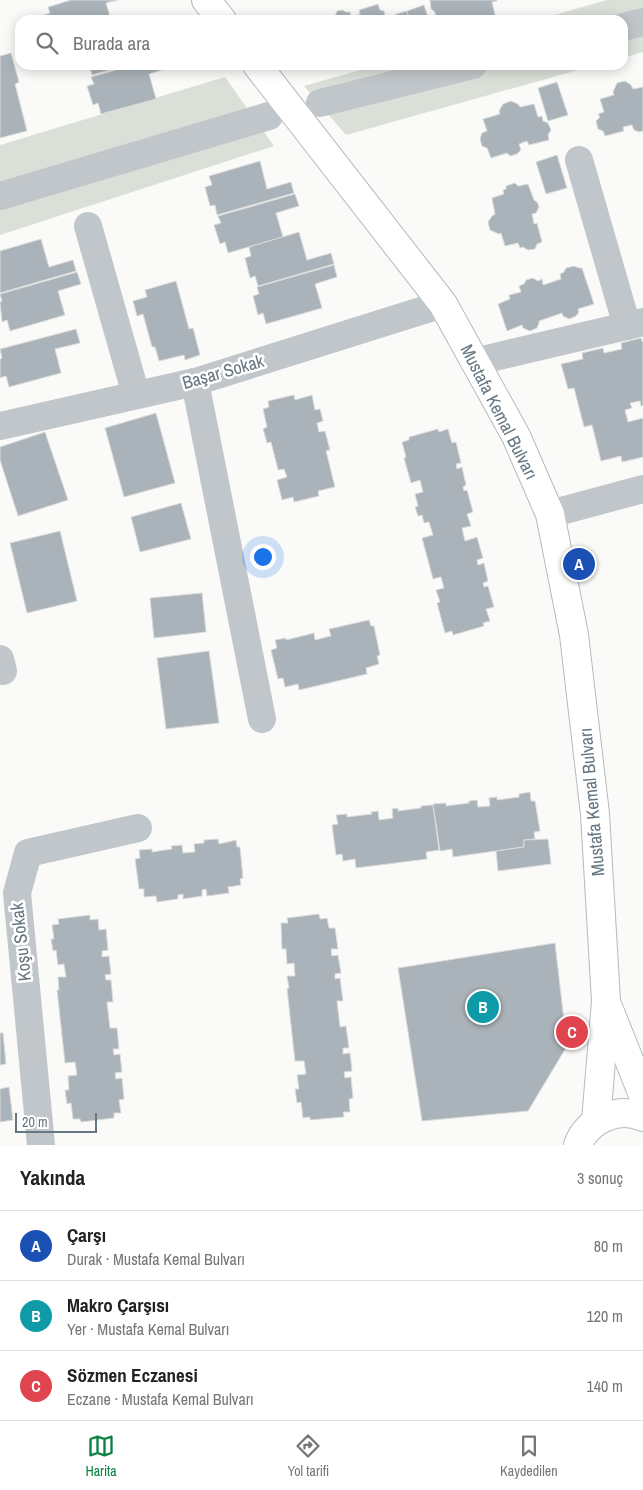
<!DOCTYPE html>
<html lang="tr">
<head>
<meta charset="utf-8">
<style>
	:root { --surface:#fff; --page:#f2f2f2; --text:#222; --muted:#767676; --line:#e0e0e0; --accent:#0b8043 }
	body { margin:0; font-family:"Archivo Narrow",sans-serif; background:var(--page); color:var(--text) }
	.scale { position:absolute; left:15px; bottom:12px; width:82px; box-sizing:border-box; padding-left:5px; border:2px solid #667782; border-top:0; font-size:14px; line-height:18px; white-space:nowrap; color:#667782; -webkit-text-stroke:4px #fff; paint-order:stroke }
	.you { position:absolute; left:262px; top:556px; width:18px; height:18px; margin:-12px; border:4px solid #fff; border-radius:50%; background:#1a73e8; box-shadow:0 0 0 8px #1a73e833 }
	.badge { display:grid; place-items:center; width:32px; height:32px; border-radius:50%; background:var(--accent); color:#fff; font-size:16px; font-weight:700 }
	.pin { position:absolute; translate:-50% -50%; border:2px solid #fff; box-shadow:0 1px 5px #0006 }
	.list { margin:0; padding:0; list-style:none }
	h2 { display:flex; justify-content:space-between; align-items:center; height:65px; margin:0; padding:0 20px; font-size:21px }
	h2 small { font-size:16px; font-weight:400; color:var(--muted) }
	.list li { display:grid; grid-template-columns:32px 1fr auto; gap:15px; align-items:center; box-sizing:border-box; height:70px; padding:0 20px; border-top:1px solid var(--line) }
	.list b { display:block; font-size:19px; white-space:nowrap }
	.list p { margin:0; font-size:16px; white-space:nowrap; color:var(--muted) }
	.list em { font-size:16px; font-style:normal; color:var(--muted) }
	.icon { flex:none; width:28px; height:28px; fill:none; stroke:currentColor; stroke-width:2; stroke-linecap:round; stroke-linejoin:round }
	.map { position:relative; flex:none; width:643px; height:1145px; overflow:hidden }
	.search { position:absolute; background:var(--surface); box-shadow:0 2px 12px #0003; left:15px; right:15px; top:15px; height:55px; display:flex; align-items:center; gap:12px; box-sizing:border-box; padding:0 18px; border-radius:15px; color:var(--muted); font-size:19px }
	.sheet { height:275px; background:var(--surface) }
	nav { display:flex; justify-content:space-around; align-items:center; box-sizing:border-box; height:70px; border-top:1px solid var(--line); background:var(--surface); font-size:14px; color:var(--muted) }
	nav a { display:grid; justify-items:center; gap:2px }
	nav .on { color:var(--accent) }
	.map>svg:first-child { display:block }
</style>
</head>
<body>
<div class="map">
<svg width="643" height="1145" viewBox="0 0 643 1145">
	<rect width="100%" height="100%" fill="#fafaf8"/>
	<g fill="#dadfd7">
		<path d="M 607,0 L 643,0 L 643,52 L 623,58 L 623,20 L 537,20 Z"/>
		<path d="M 378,65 L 596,65 L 346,135 L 304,86 Z"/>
		<path d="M 225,77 L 274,146 L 0,235 L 0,145 Z"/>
	</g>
	<g fill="#aab3b9" stroke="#dcdcda">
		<path d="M 71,0 L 118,0 L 106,3 L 111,20 L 45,20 L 44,15 L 50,13 L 48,7 Z"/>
		<path d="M 430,0 L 497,0 L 497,1 L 492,2 L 495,15 L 479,20 L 444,20 L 442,15 L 437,17 L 434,11 L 431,9 Z"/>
		<path d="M 378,4 L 380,10 L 384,11 L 386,20 L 323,20 L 335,16 L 337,11 L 342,10 L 346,12 L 350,12 L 351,17 L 360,14 L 359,10 Z"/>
		<path d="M 424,5 L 429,20 L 409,20 L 407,11 Z"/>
		<path d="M 407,11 L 409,20 L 394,20 L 396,14 Z"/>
		<path d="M 11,53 L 19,82 L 15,84 L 27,131 L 0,138 L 0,56 Z"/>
		<path d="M 84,65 L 129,65 L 92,75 L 89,65 L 85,67 Z"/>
		<path d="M 133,65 L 171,65 L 172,67 L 149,74 L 156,99 L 101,114 L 98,103 L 93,105 L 87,86 L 94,84 L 91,77 Z"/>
		<path d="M 625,81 L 631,85 L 633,89 L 643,87 L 643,131 L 639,132 L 634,130 L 632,125 L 623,127 L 624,131 L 605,136 L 603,131 L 598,129 L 596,121 L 600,117 L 598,114 L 604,112 L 600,99 L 614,95 L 613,92 L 617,83 Z"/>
		<path d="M 557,82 L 568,115 L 548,121 L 538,88 Z"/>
		<path d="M 511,101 L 518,104 L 520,107 L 534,104 L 538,117 L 542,116 L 543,121 L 548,123 L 551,130 L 548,135 L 549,140 L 529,145 L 527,141 L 519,144 L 521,150 L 517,154 L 510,156 L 507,153 L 491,158 L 487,148 L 482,146 L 480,139 L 482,133 L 487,131 L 483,119 L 500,114 L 499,111 L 503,104 Z"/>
		<path d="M 557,155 L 567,188 L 546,194 L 536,162 Z"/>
		<path d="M 260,161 L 267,189 L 291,182 L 294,193 L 217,215 L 215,205 L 210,206 L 205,187 L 212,185 L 209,176 Z"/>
		<path d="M 515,183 L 518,186 L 528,184 L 534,200 L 537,202 L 539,207 L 536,213 L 532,214 L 534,224 L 537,223 L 542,242 L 537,244 L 535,249 L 528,250 L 523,247 L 520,248 L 518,243 L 505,246 L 501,233 L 499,234 L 490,230 L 488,222 L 492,216 L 495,214 L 492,198 L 504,194 L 503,190 L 506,189 L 506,186 Z"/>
		<path d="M 295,194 L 299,206 L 276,213 L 283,237 L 228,253 L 225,242 L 220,244 L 214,225 L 221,223 L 218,216 Z"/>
		<path d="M 299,232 L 307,260 L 331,253 L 334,264 L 258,286 L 255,276 L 250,278 L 245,258 L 251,256 L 249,247 Z"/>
		<path d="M 41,239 L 49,267 L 73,260 L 76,271 L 0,293 L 0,251 Z"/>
		<path d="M 334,265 L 337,277 L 315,284 L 322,308 L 266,324 L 263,313 L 258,315 L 253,296 L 259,294 L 257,287 Z"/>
		<path d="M 574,266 L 579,268 L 582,268 L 594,304 L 578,309 L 579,312 L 576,316 L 569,319 L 563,316 L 562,313 L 539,321 L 539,323 L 537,328 L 530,331 L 523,328 L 522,325 L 507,331 L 498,304 L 510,299 L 509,295 L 521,292 L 519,286 L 524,284 L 526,280 L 533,278 L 538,281 L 542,279 L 543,285 L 561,279 L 560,274 L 564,272 L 566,268 Z"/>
		<path d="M 77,272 L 81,284 L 58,291 L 65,315 L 10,331 L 7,320 L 2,322 L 0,302 L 2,301 L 0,294 Z"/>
		<path d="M 176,281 L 189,329 L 193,328 L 200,355 L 185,360 L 184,355 L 159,361 L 155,347 L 152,347 L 143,314 L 137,316 L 133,301 L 147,297 L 145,290 Z"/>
		<path d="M 76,329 L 80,343 L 55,349 L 61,373 L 9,387 L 6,376 L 0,378 L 0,359 L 2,358 L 0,349 Z"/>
		<path d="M 641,338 L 643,343 L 643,405 L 641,406 L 640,401 L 630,403 L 632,408 L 625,410 L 628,422 L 643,418 L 643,457 L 622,462 L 621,456 L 601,461 L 592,425 L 584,427 L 574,388 L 568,389 L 561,364 L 583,359 L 582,353 L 603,348 L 604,353 L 622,349 L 621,343 Z"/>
		<path d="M 294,395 L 295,400 L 312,395 L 315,410 L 320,409 L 323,421 L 317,423 L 319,432 L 325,431 L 330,450 L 326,451 L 335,487 L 318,491 L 319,496 L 294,502 L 293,497 L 282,500 L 277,480 L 287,477 L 284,469 L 278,470 L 271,442 L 267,443 L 263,429 L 267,427 L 263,409 L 269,407 L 268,401 Z"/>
		<path d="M 156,413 L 175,483 L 124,497 L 105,428 Z"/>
		<path d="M 438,429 L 439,432 L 448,429 L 452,443 L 456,442 L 461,463 L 456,464 L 457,469 L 462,467 L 466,485 L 463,487 L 464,491 L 467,490 L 473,512 L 467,514 L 471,526 L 462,528 L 465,541 L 477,537 L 483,558 L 477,560 L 478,565 L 484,563 L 488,581 L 483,583 L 484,587 L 488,586 L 494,607 L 486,609 L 490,621 L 483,623 L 484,626 L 453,635 L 452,631 L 445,633 L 437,603 L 440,602 L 436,590 L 444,588 L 441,577 L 433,579 L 422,538 L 433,535 L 429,522 L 424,523 L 422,515 L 418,516 L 415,507 L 418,506 L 415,494 L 423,492 L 420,480 L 411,483 L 404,458 L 406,457 L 402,442 L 409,440 L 409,437 Z"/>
		<path d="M 45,432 L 68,500 L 18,516 L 0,460 L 0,447 Z"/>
		<path d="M 181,503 L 191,539 L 140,552 L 131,517 Z"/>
		<path d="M 60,531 L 77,601 L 27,613 L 10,543 Z"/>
		<path d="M 202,593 L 206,632 L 154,638 L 150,598 Z"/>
		<path d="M 369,620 L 371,626 L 374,626 L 380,655 L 377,656 L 379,664 L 366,668 L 367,674 L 299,690 L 298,684 L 285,687 L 283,678 L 278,679 L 271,650 L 277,648 L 275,640 L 286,638 L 286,640 L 314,633 L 315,640 L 331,636 L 329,629 Z"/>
		<path d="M 209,651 L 219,723 L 166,729 L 157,658 Z"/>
		<path d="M 530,792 L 531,801 L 535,801 L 540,831 L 534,832 L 535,839 L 524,840 L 524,847 L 453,857 L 452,849 L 440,851 L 433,804 L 446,803 L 446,806 L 469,803 L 469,801 L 477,800 L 478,807 L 490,806 L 489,798 L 497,797 L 497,800 L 519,797 L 519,794 Z"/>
		<path d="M 433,805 L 439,850 L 426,852 L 427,859 L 356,868 L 355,859 L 343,861 L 342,854 L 336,855 L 332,825 L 338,824 L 336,815 L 347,814 L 347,817 L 372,814 L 371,812 L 378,811 L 379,820 L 393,818 L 392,809 L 398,808 L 398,811 L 421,808 L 421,806 Z"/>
		<path d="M 218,839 L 219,844 L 236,840 L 237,847 L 240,847 L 243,878 L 240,879 L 241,885 L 228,887 L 229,893 L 207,896 L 206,889 L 202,890 L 202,896 L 183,899 L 183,894 L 178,895 L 178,899 L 157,902 L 156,896 L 144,897 L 144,889 L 139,889 L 135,859 L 140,858 L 139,850 L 152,849 L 152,852 L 172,849 L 171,846 L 182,845 L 183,853 L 195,852 L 194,844 L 204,843 L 204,840 Z"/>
		<path d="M 548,839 L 551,864 L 498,871 L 496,851 L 524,847 L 524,840 Z"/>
		<path d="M 319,914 L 320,919 L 327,918 L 329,928 L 335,928 L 338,949 L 331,949 L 332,956 L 338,955 L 341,973 L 335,974 L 335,979 L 340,978 L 343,1001 L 337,1001 L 340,1027 L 346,1026 L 349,1048 L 343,1048 L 343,1054 L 350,1053 L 352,1071 L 344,1072 L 345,1078 L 351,1077 L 353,1098 L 349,1099 L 350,1112 L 343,1112 L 344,1117 L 310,1120 L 310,1117 L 303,1118 L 301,1102 L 297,1103 L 295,1089 L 299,1089 L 297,1075 L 306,1074 L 304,1061 L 295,1061 L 287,989 L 289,988 L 287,976 L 295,976 L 294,963 L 287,964 L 286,949 L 282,949 L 281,923 L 288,923 L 287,918 Z"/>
		<path d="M 90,915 L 90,920 L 98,919 L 99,930 L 106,929 L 108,950 L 102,951 L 102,957 L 109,956 L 111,974 L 105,975 L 106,980 L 111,980 L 113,1002 L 107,1002 L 110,1028 L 117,1028 L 119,1049 L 113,1049 L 114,1055 L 120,1054 L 122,1072 L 115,1073 L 116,1079 L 122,1078 L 124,1099 L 119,1100 L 121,1113 L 114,1113 L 114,1118 L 81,1122 L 80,1119 L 73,1119 L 71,1103 L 67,1104 L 65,1090 L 69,1090 L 68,1076 L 77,1075 L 75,1062 L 65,1063 L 57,990 L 59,990 L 58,977 L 66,977 L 64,964 L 58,965 L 56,950 L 53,951 L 51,939 L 54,939 L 52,925 L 59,924 L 58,919 Z"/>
		<path d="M 555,943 L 567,1046 L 528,1111 L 422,1121 L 398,968 Z"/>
		<path d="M 0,1033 L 3,1033 L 6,1064 L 0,1065 Z"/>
		<path d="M 9,1087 L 13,1120 L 0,1122 L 0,1089 Z"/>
	</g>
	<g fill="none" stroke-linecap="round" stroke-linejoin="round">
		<g stroke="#b5babe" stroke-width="30">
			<g id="primary">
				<path d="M 206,0 L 222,20"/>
				<path d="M 257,65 L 443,304 L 516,436 L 550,514 L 574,635 L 595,814 L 606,1001 L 596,1121"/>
				<path d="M 608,1007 L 643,1095"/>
				<path d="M 578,1145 C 587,1120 618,1106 643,1117"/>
			</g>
		</g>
		<g stroke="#c1c6ca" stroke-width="28">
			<path d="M 623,27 L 643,22"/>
			<path d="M 320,103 L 473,65"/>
			<path d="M 579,160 L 627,326"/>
			<path d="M 0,196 L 269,116"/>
			<path d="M 88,226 L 136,395"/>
			<path d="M 474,362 L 643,322"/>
			<path d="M 195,382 L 262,719"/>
			<path d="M 0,426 L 195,382 L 443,304"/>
			<path d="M 550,514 L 643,489"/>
			<path d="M 0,659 L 3,671"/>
			<path d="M 41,1145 L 17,893 L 28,853 L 138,828"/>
		</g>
		<use href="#primary" stroke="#fff" stroke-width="28"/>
	</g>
	<g text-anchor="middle" stroke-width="5" stroke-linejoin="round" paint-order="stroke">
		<g font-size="18" fill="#667782" stroke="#fff">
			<text transform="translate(223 372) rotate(-16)" y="6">Başar Sokak</text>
			<text transform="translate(499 412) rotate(63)" y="6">Mustafa Kemal Bulvarı</text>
			<text transform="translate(592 802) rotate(-95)" y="6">Mustafa Kemal Bulvarı</text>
			<text transform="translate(21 942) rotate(-96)" y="6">Koşu Sokak</text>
		</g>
	</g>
</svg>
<div class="scale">20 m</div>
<div class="you"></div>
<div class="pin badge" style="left:579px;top:564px;background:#1a4fb4">A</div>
<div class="pin badge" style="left:483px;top:1007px;background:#0f9aa8">B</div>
<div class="pin badge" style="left:572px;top:1032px;background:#e0444e">C</div>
<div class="search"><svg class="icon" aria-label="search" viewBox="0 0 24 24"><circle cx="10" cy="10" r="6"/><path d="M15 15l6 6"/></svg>Burada ara</div>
</div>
<section class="sheet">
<h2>Yakında<small>3 sonuç</small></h2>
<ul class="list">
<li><span class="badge" style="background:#1a4fb4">A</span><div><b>Çarşı</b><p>Durak · Mustafa Kemal Bulvarı</p></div><em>80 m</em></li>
<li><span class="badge" style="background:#0f9aa8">B</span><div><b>Makro Çarşısı</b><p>Yer · Mustafa Kemal Bulvarı</p></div><em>120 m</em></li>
<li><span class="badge" style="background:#e0444e">C</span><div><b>Sözmen Eczanesi</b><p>Eczane · Mustafa Kemal Bulvarı</p></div><em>140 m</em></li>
</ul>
</section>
<nav>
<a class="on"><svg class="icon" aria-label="map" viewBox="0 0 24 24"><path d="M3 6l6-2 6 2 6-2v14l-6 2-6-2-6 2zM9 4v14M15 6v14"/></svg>Harita</a>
<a><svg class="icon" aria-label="directions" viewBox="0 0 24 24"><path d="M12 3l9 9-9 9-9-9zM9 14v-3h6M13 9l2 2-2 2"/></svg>Yol tarifi</a>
<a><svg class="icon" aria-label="saved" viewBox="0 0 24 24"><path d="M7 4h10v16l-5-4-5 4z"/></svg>Kaydedilen</a>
</nav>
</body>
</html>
